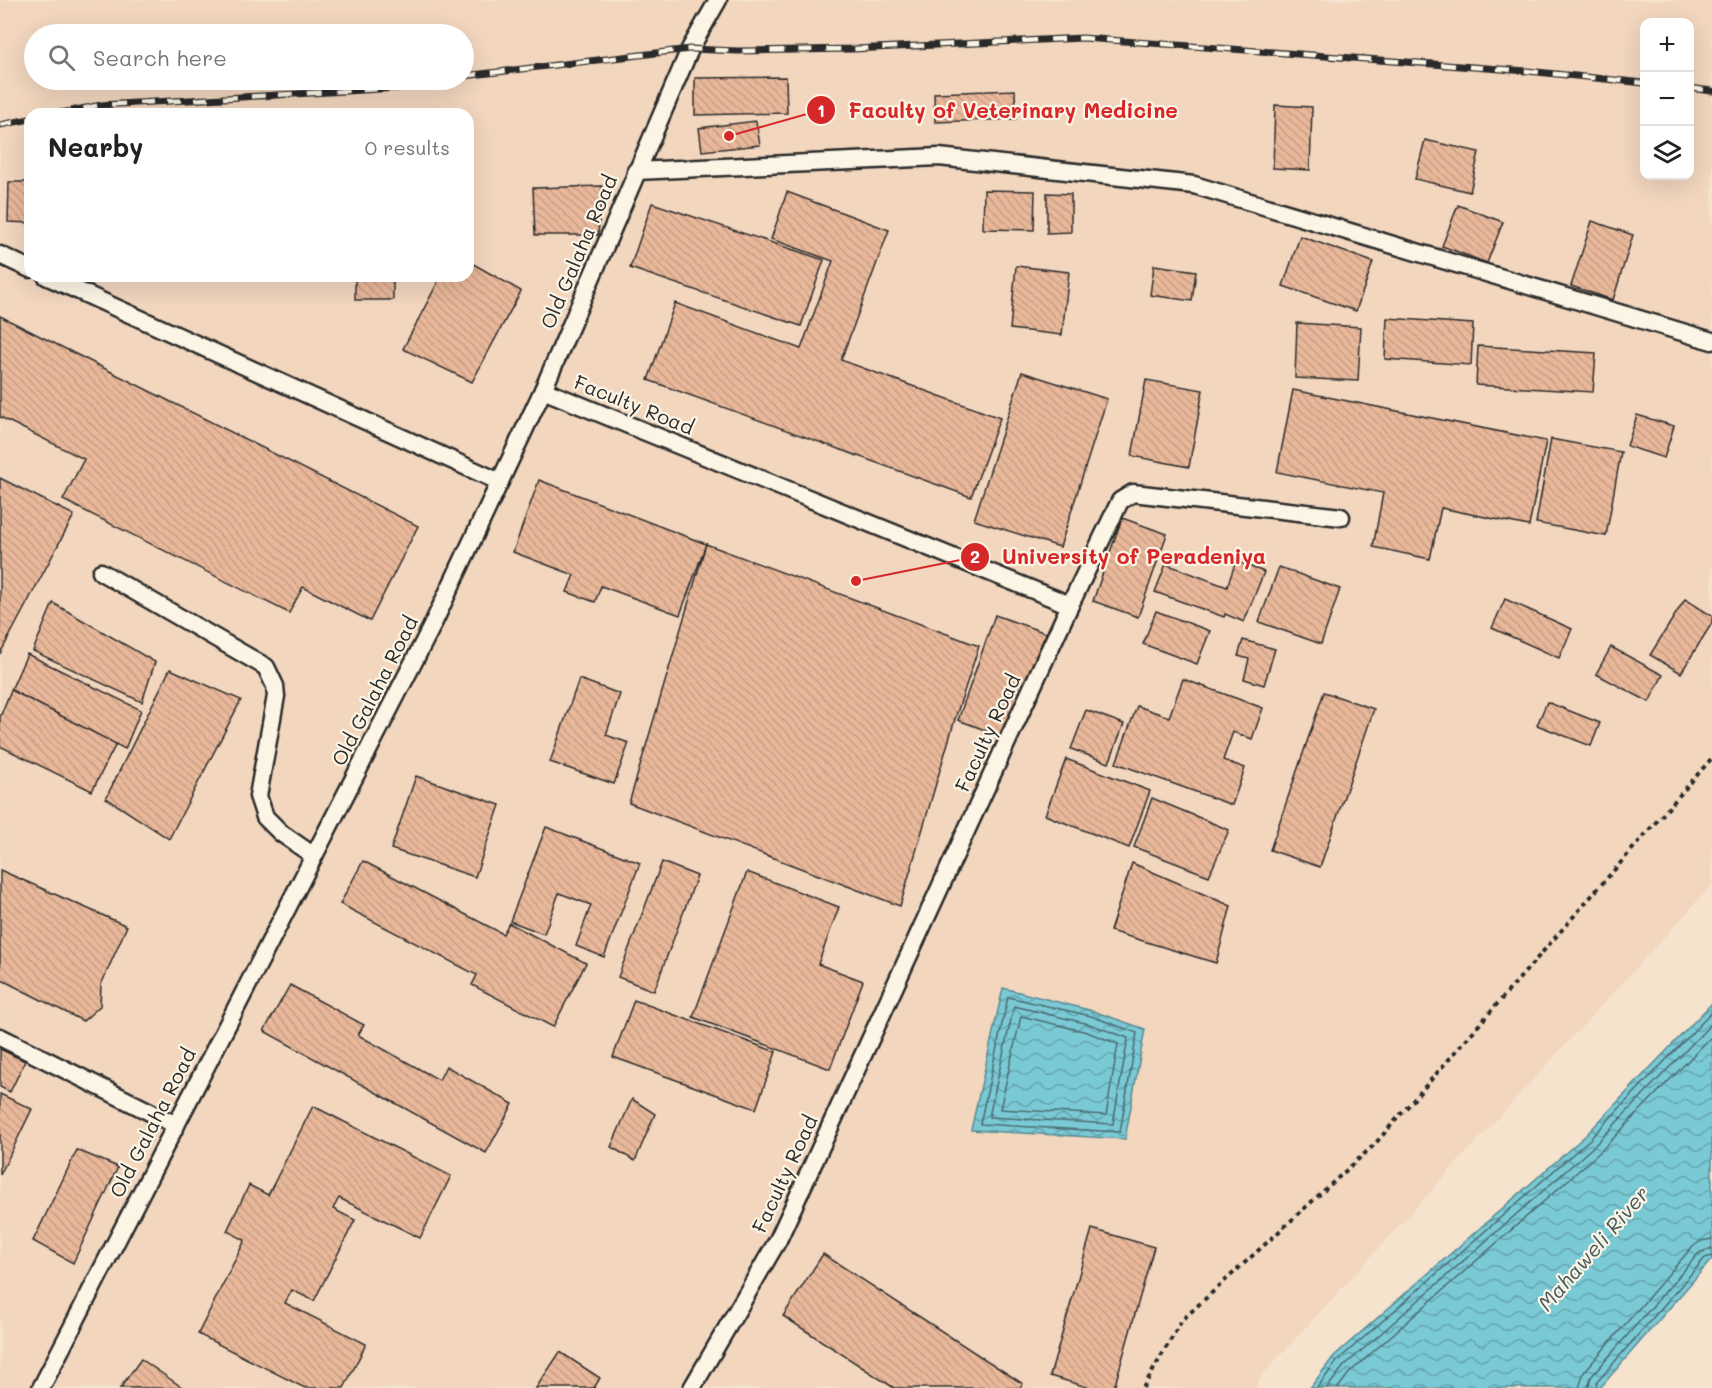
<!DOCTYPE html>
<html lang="en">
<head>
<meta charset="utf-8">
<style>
	:root { --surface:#fff; --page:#f2f2f2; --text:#222; --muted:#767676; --line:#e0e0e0 }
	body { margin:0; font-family:Mali,sans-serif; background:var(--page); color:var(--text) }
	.controls { position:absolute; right:18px; top:18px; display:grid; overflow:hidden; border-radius:12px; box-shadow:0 6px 24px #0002 }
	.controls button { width:54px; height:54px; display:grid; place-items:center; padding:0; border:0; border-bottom:2px solid var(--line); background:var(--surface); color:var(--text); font:30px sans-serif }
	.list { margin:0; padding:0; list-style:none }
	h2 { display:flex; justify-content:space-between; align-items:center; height:78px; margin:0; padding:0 24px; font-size:26px }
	h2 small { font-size:20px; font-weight:400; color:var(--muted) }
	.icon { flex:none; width:33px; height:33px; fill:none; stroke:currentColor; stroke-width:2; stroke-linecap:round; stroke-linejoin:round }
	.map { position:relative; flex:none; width:1712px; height:1388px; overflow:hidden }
	.search { position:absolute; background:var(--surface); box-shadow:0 6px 24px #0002; left:24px; top:24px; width:450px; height:66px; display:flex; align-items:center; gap:15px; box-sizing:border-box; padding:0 21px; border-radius:33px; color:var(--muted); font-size:22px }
	.panel { position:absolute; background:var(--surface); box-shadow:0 6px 24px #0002; left:24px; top:108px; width:450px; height:174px; border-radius:18px }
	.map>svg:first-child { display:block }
</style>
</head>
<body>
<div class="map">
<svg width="1712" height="1388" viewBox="0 0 1712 1388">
	<defs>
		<pattern id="water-waves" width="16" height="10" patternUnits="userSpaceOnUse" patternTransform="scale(1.5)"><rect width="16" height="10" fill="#7acad6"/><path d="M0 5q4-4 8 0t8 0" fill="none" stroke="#64a4ae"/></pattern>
		<pattern id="building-back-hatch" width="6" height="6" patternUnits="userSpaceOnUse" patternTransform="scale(1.5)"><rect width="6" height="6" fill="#e9b89a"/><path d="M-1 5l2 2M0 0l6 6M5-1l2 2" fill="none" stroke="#c89e85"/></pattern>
	</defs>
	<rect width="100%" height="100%" fill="#f6e3ce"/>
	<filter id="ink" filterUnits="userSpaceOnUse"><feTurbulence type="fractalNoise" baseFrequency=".0167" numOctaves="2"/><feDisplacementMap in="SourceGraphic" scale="12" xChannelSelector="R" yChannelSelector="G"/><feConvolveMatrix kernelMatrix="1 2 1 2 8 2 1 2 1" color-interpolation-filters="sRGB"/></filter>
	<g filter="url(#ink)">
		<path fill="#f2d6be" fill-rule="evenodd" d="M 0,0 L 1712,0 L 1712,885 L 1262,1375 L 1255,1388 L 0,1388 ZM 1644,22 L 1690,22 L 1690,176 L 1644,176 ZM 34,34 L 464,34 L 464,80 L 34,80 ZM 30,114 L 468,114 L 468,276 L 30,276 Z"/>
		<g fill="url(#water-waves)" stroke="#5a8a92" stroke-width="1.5">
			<path d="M 1003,988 L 1093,1011 L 1145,1029 L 1125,1139 L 971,1130 Z"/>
			<path d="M 1712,1003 L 1712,1259 L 1600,1388 L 1310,1388 L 1334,1356 L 1586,1135 Z"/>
		</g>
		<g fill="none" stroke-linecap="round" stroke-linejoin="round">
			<g stroke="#4b6b6f" stroke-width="1.5">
				<path d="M 1008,997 L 1091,1016 L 1137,1033 L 1120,1132 L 980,1124 Z"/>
				<path d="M 1014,1006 L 1089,1024 L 1128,1038 L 1113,1124 L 989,1117 Z"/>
				<path d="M 1021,1016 L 1087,1032 L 1118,1044 L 1106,1115 L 1000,1109 Z"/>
				<path d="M 1317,1388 L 1338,1360 L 1590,1139 L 1712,1012"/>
				<path d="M 1327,1388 L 1344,1366 L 1595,1145 L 1712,1023"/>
				<path d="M 1338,1388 L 1350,1372 L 1601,1151 L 1712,1036"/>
				<path d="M 1579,1388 L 1584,1372 L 1692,1247 L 1701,1241 L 1712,1239"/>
				<path d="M 1588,1388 L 1591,1377 L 1699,1253 L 1712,1248"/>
				<path d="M 1596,1388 L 1597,1382 L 1705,1258 L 1712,1256"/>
			</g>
		</g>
		<g fill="url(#building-back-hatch)" stroke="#2b2b2b" stroke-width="1.5">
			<path d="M 407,29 L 408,34 L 364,34 Z"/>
			<path d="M 786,77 L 787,113 L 695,115 L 695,78 Z"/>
			<path d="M 65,80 L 116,80 L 66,87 Z"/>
			<path d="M 1015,90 L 1016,119 L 935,122 L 934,93 Z"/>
			<path d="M 1275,105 L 1312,107 L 1310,170 L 1273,168 Z"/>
			<path d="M 756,121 L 760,145 L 702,151 L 699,128 Z"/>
			<path d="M 1425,140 L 1479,152 L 1470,192 L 1415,179 Z"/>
			<path d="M 9,182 L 30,182 L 30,223 L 8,222 Z"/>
			<path d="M 602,186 L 598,235 L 535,235 L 533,188 Z"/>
			<path d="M 984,190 L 1035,191 L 1034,230 L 983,229 Z"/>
			<path d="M 787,192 L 889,230 L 841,360 L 1000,418 L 971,497 L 648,380 L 675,303 L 801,349 L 833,261 L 771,239 Z"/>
			<path d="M 1047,193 L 1071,194 L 1071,232 L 1047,233 Z"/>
			<path d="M 652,203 L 824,260 L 801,326 L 630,268 Z"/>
			<path d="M 1458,205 L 1503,222 L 1487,263 L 1442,246 Z"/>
			<path d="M 1592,221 L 1633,235 L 1613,300 L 1571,286 Z"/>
			<path d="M 1300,236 L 1373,262 L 1356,311 L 1283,286 Z"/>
			<path d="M 468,261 L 521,291 L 472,382 L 403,349 L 441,276 L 468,276 Z"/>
			<path d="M 1154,265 L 1196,271 L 1192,301 L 1150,295 Z"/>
			<path d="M 1016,266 L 1069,272 L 1062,335 L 1010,329 Z"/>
			<rect x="355" y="276" width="38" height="24"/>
			<path d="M 0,316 L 418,526 L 370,621 L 303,587 L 289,613 L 63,500 L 84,459 L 0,417 Z"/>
			<path d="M 1387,318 L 1473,324 L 1471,365 L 1385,359 Z"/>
			<path d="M 1297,323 L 1361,327 L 1358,381 L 1295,378 Z"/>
			<path d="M 1478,346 L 1596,353 L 1593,392 L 1476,385 Z"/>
			<path d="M 1022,372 L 1107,399 L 1060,547 L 974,520 Z"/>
			<path d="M 1146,380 L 1203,390 L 1189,467 L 1132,456 Z"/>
			<path d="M 1293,390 L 1546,441 L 1529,526 L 1441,508 L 1430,559 L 1373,547 L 1383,493 L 1277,472 Z"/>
			<path d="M 1637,415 L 1674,426 L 1664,458 L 1627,446 Z"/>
			<path d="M 1551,439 L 1621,452 L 1606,536 L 1536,523 Z"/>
			<path d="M 0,478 L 74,515 L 0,654 Z"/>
			<path d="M 539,480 L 706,544 L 680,615 L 601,586 L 595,602 L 567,592 L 574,575 L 513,552 Z"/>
			<path d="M 1122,518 L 1167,534 L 1138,617 L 1093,601 Z"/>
			<path d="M 706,544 L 979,646 L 955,719 L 900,906 L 629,803 Z"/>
			<path d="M 1236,561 L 1264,572 L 1244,622 L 1225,614 L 1224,617 L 1155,592 L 1166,564 L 1227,587 Z"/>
			<path d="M 1279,567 L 1340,589 L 1321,644 L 1259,622 Z"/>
			<path d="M 1505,599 L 1572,629 L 1559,658 L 1492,628 Z"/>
			<path d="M 1685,599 L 1712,616 L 1712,623 L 1681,673 L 1650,655 Z"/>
			<path d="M 53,603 L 155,662 L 142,702 L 33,651 Z"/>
			<path d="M 1156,611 L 1210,631 L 1197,664 L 1143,644 Z"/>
			<path d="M 995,615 L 1046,633 L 1004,737 L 958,720 Z"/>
			<path d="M 1243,640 L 1275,649 L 1264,685 L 1244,679 L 1249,659 L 1238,656 Z"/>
			<path d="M 1611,647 L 1663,675 L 1649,702 L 1596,674 Z"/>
			<path d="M 27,654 L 141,710 L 125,749 L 11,690 Z"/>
			<path d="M 170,669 L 241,700 L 169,839 L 106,798 Z"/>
			<path d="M 579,679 L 620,694 L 606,735 L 629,743 L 614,784 L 550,762 Z"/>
			<path d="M 1183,679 L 1263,708 L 1252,739 L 1233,732 L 1223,760 L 1245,768 L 1232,805 L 1116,763 L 1137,706 L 1169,717 Z"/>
			<path d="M 11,690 L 116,744 L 92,791 L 0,746 L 0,717 Z"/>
			<path d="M 1324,692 L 1374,709 L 1320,867 L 1270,850 Z"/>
			<path d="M 1547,702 L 1600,723 L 1591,746 L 1537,725 Z"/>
			<path d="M 1086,710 L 1124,724 L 1109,763 L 1071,749 Z"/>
			<path d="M 1066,759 L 1150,791 L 1129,848 L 1045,815 Z"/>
			<path d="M 416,776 L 500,805 L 475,877 L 391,849 Z"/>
			<path d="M 1152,798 L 1229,830 L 1209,876 L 1134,847 Z"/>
			<path d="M 546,827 L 640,863 L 604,957 L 576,946 L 591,905 L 559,893 L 544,934 L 510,921 Z"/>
			<path d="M 363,861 L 503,934 L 509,923 L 586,963 L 553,1027 L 472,985 L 477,975 L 340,904 Z"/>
			<path d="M 662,862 L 697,876 L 654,991 L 618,977 Z"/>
			<path d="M 1132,863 L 1231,906 L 1216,963 L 1110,931 Z"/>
			<path d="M 0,870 L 127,926 L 101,985 L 100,1006 L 83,1021 L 0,979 Z"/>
			<path d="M 747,872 L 839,907 L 818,964 L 863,981 L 830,1069 L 693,1017 Z"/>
			<path d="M 290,985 L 364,1025 L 358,1035 L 439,1080 L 446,1066 L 513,1104 L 486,1153 L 264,1031 Z"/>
			<path d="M 634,1000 L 776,1052 L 756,1109 L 613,1057 Z"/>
			<path d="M 0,1049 L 25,1061 L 10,1092 L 0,1087 Z"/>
			<path d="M 0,1094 L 32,1109 L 0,1175 Z"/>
			<path d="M 632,1099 L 655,1114 L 635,1161 L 611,1147 Z"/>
			<path d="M 313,1106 L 451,1176 L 420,1238 L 339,1198 L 333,1209 L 355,1220 L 314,1301 L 292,1290 L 285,1303 L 366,1344 L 344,1388 L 305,1388 L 198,1334 L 245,1240 L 227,1231 L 249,1185 L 268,1195 Z"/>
			<path d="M 77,1150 L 118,1167 L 73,1263 L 33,1241 Z"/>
			<path d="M 1092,1229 L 1154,1247 L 1114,1388 L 1090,1388 L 1050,1376 Z"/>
			<path d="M 823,1254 L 1023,1384 L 1020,1388 L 894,1388 L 783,1316 Z"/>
			<path d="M 560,1352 L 600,1378 L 594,1388 L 536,1388 Z"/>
			<path d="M 141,1359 L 183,1388 L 120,1388 Z"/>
		</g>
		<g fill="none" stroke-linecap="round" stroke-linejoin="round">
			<g stroke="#2b2b2b" stroke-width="21">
				<g id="service">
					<path d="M 636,171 L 939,157 L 1194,185 L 1712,341"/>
					<path d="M 0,255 L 30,269"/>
					<path d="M 46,276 L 500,482"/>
					<path d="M 543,390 L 1070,605 L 778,1240 L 692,1388"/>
					<path d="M 101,572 L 266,667 L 275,686 L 276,696 L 258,796 L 265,817 L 281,833 L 314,856"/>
					<path d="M 1070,605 L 1120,501 L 1133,493 L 1341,517"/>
					<path d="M 0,1037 L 176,1125"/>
					<path d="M 41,1388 L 431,628 L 543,390 L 690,49 L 718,0"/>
				</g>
			</g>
			<path stroke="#2b2b2b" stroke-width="4" stroke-dasharray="4.5 4.5" stroke-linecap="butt" d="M 1143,1388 L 1182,1320 L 1374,1145 L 1712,758"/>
			<use href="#service" stroke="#fcf5e5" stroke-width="16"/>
			<g stroke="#2b2b2b" stroke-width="7">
				<g id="rail">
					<path d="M 464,76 L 690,49 L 738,51 L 854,49 L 1083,38 L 1527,71 L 1644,83"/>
					<path d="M 1690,88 L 1712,91"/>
					<path d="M 56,114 L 101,105 L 398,88 L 443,80"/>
					<path d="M 0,125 L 30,119"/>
				</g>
			</g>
			<use href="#rail" stroke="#fcf5e5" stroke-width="4.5" stroke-dasharray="14" stroke-linecap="butt"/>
		</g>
	</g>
	<g text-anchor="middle" stroke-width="4.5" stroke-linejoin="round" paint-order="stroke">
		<g font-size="20" fill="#2b2b2b" stroke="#fcf5e5">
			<text transform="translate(579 252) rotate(-67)" y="7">Old Galaha Road</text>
			<text transform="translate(634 405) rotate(22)" y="7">Faculty Road</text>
			<text transform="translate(375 691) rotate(-63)" y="7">Old Galaha Road</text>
			<text transform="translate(988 733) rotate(-65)" y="7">Faculty Road</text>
			<text transform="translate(153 1123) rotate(-63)" y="7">Old Galaha Road</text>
			<text transform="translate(785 1174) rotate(-65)" y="7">Faculty Road</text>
		</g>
		<g font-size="21" font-style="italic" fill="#435b5e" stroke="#fcf5e5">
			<text transform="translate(1594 1249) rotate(-49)" y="7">Mahaweli River</text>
		</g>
	</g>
	<path fill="none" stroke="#d62828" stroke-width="2" d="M729 136L821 110M856 581L975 557"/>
	<g fill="#d62828" stroke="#fcf5e5" stroke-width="2">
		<circle cx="729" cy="136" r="6"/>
		<circle cx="856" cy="581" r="6"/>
		<circle cx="821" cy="110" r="15"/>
		<circle cx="975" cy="557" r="15"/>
	</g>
	<g font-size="18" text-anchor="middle" font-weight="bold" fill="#fff">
		<text x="821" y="117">1</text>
		<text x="975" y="563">2</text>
	</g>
	<g font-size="21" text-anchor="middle" font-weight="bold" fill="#d62828" stroke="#fcf5e5" stroke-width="4.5" stroke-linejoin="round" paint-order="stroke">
		<text x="1013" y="118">Faculty of Veterinary Medicine</text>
		<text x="1134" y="564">University of Peradeniya</text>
	</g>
</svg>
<div class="controls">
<button>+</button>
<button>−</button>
<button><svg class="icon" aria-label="layers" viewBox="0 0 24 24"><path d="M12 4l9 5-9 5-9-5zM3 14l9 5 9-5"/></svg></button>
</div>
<div class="search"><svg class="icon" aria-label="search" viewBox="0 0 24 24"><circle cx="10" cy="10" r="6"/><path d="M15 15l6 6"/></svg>Search here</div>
<section class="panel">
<h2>Nearby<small>0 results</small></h2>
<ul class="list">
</ul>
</section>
</div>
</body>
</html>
